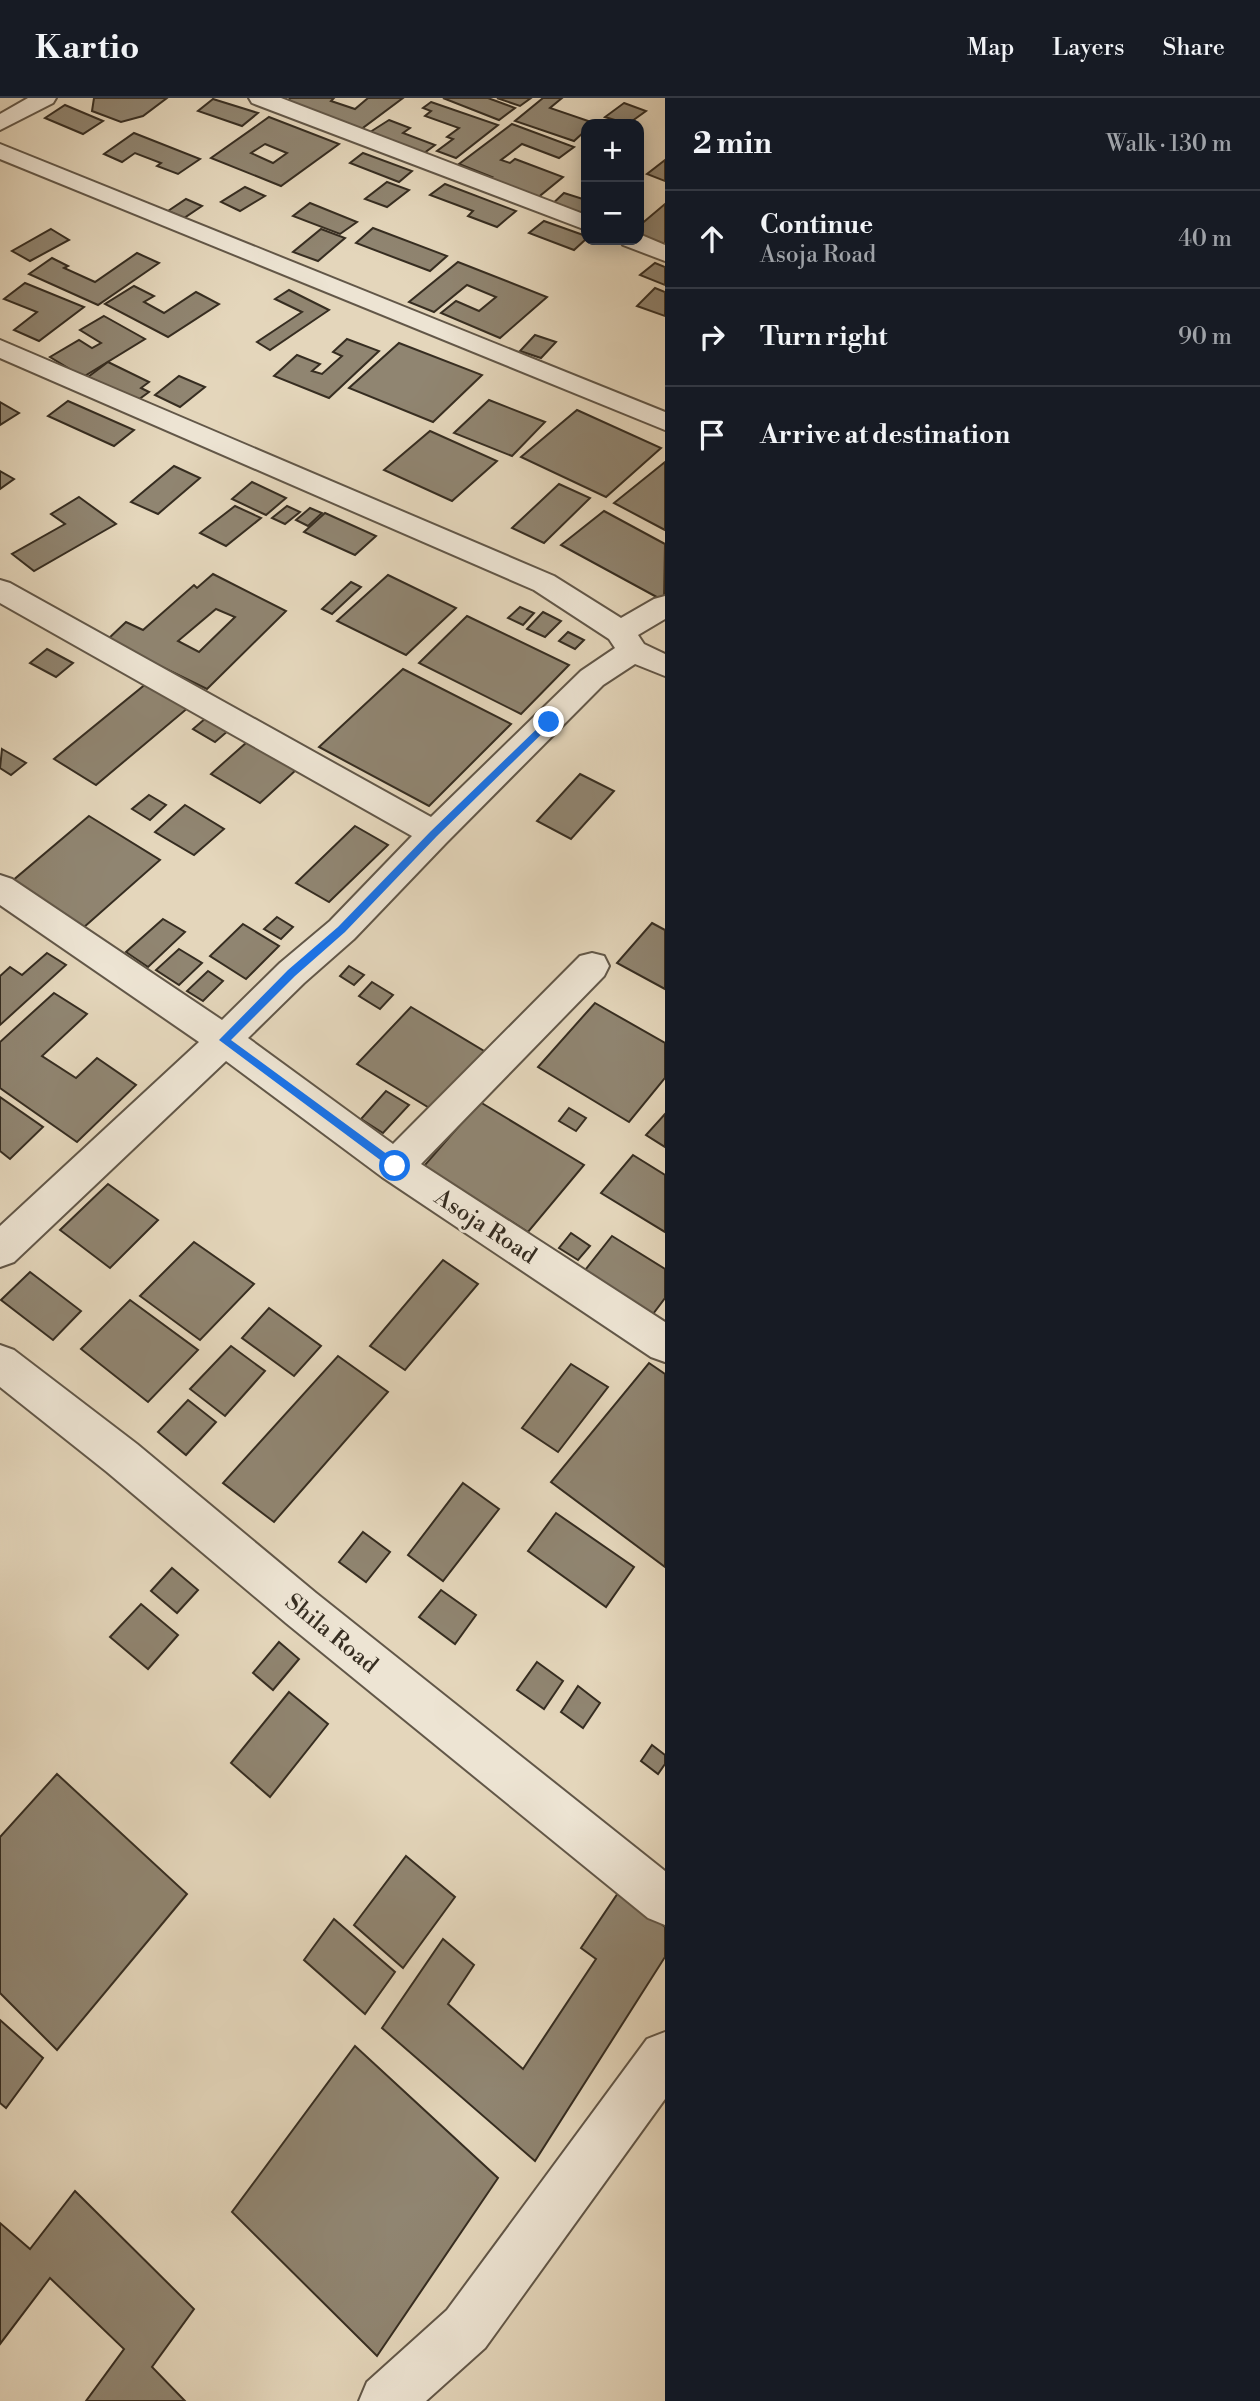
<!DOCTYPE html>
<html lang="en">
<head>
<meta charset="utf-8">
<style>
	:root { --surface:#171b24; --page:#242831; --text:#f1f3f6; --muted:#9ea1a6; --line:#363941 }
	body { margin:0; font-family:"Libre Bodoni",serif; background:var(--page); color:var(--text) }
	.controls { position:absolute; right:21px; top:21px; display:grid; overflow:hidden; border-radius:14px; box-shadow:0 4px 18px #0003 }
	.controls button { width:63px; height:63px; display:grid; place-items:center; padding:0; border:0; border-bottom:2px solid var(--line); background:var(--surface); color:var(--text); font:35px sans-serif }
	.stop { position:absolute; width:21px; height:21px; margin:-16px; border:5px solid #1a73e8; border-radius:50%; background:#fff }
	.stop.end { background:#1a73e8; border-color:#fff; box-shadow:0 2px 7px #0008 }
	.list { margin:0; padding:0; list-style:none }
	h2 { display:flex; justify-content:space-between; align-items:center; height:91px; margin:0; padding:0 28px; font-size:30px }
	h2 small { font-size:23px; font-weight:400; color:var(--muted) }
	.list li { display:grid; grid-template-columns:46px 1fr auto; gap:21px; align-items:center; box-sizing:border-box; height:98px; padding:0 28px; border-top:2px solid var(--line) }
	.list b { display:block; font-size:26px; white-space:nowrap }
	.list p { margin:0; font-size:23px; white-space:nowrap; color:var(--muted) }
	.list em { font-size:23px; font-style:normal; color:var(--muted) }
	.icon { flex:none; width:38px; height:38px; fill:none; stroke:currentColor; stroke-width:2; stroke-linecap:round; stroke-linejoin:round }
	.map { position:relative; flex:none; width:665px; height:2303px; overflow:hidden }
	header { display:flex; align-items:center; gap:42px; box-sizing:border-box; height:98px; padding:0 35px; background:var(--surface); border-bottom:2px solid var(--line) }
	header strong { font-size:33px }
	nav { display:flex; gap:38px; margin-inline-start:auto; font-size:24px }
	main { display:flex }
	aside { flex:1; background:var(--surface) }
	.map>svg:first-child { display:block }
</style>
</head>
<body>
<header>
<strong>Kartio</strong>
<nav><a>Map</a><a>Layers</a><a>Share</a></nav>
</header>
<main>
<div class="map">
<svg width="665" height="2303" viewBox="0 0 665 2303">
	<rect width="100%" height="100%" fill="#e4d6bb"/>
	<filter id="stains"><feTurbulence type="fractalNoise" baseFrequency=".00286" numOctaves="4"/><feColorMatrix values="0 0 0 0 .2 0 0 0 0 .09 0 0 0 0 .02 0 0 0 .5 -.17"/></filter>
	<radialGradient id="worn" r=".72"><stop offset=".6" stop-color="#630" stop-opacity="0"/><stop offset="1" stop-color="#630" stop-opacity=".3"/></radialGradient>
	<g fill="#908571" stroke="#362d21" stroke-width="2" fill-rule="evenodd">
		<path d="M 94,0 L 167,0 L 143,18 L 121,24 L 92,13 Z"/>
		<path d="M 291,0 L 334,0 L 331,3 L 355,11 L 368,0 L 403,0 L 360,32 L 285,4 Z"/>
		<path d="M 443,0 L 488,0 L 515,10 L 499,22 Z"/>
		<path d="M 497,0 L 531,0 L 520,8 Z"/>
		<path d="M 543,0 L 562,0 L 550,10 L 594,25 L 586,26 L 586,32 L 574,43 L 515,23 Z"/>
		<path d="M 213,1 L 258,15 L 242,28 L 198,13 Z"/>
		<path d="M 431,4 L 498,27 L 456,60 L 437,53 L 453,41 L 447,39 L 459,30 L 425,18 L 431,13 L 423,10 Z"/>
		<path d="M 624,5 L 646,13 L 628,26 L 605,19 Z"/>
		<path d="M 65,7 L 103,23 L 83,36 L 45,20 Z"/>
		<path d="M 269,19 L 339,46 L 281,88 L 211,60 ZM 265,46 L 287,55 L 273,65 L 251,55 Z"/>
		<path d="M 389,22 L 410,30 L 403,35 L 435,47 L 420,58 L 367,36 Z"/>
		<path d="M 512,26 L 574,49 L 559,60 L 522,46 L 501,62 L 510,65 L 515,61 L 563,79 L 536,101 L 488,82 L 492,79 L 459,66 Z"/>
		<path d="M 134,35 L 200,61 L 178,76 L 157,68 L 161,65 L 135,55 L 122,64 L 104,56 Z"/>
		<path d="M 363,55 L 412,73 L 399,84 L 350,65 Z"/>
		<path d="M 665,62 L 665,83 L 647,76 Z"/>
		<path d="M 387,84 L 409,92 L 387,109 L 365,101 Z"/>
		<path d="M 445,86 L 516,113 L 497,129 L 468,118 L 473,113 L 430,97 Z"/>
		<path d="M 245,89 L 265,98 L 240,113 L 221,104 Z"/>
		<path d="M 564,95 L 586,102 L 586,118 L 583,122 L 548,110 Z"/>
		<path d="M 186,101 L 202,108 L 184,120 L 168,113 Z"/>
		<path d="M 310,105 L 357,124 L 340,136 L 293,118 Z"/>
		<path d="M 665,106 L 665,148 L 639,138 L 639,128 Z"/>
		<path d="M 544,123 L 586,138 L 586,141 L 574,152 L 529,135 Z"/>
		<path d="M 373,130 L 447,158 L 430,173 L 356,145 Z"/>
		<path d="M 51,131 L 69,142 L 30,163 L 12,153 Z"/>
		<path d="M 321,131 L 345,140 L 318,163 L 293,154 Z"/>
		<path d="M 137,155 L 159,165 L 98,207 L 29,176 L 52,160 L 68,168 L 64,170 L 95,184 Z"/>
		<path d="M 458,164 L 547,199 L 500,240 L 441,215 L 456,203 L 479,213 L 496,199 L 467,187 L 434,214 L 409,204 Z"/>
		<path d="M 655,165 L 665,169 L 665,187 L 640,177 Z"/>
		<path d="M 25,185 L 84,209 L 39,243 L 14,232 L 37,214 L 4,201 Z"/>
		<path d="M 134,188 L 154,198 L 144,204 L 164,215 L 196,194 L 219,206 L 168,239 L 105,206 Z"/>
		<path d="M 655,190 L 665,194 L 665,218 L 637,208 Z"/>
		<path d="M 289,192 L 329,212 L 270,252 L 257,244 L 302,214 L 275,201 Z"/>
		<path d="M 104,218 L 145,241 L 83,279 L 50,259 L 79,242 L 92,250 L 101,245 L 80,232 Z"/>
		<path d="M 535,237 L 556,244 L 541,260 L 520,253 Z"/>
		<path d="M 347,241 L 379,253 L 329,300 L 274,278 L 297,257 L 320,266 L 312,273 L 322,276 L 342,258 L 333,254 Z"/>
		<path d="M 399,245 L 482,277 L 433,324 L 349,290 Z"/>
		<path d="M 108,264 L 149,284 L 141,290 L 149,294 L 138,302 L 88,279 Z"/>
		<path d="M 179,278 L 205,289 L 180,309 L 155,297 Z"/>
		<path d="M 489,302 L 545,324 L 512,358 L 454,335 Z"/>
		<path d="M 68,303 L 134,332 L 114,348 L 48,318 Z"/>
		<path d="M 0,304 L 19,315 L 0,327 Z"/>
		<path d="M 577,312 L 661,350 L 606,399 L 521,359 Z"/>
		<path d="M 430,333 L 497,363 L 452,403 L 384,372 Z"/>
		<path d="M 665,364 L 665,432 L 614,405 Z"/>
		<path d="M 174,368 L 200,380 L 158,416 L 131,404 Z"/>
		<path d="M 0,373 L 14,381 L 0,391 Z"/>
		<path d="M 252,384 L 286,400 L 266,417 L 232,401 Z"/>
		<path d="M 559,386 L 590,400 L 544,445 L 512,430 Z"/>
		<path d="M 79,399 L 116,426 L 34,473 L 12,456 L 65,426 L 51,416 Z"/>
		<path d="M 235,408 L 261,420 L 226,448 L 200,435 Z"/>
		<path d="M 287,408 L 300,414 L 285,426 L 272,420 Z"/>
		<path d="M 310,410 L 322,415 L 308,428 L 296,422 Z"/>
		<path d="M 604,413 L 665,446 L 664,503 L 561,447 Z"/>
		<path d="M 325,415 L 376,438 L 355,457 L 304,434 Z"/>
		<path d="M 213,476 L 286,513 L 207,591 L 107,542 L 126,524 L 143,532 L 194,487 L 197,490 ZM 216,511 L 235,519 L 199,554 L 178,543 Z"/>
		<path d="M 388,477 L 456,510 L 406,557 L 337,523 Z"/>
		<path d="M 351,484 L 361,489 L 332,516 L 322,511 Z"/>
		<path d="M 520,509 L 534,515 L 523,527 L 508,520 Z"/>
		<path d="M 543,514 L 561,523 L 545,539 L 527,531 Z"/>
		<path d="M 467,518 L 569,567 L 521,616 L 419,565 Z"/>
		<path d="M 568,534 L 584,542 L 575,551 L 559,543 Z"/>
		<path d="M 47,551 L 73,565 L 56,579 L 30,565 Z"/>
		<path d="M 403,571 L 511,626 L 429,708 L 319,649 Z"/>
		<path d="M 147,585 L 189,609 L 96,687 L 54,661 Z"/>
		<path d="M 206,620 L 229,632 L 215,644 L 193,631 Z"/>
		<path d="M 247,644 L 296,672 L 260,705 L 211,676 Z"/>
		<path d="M 2,651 L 26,665 L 11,677 L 0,670 Z"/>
		<path d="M 580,676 L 614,693 L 571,741 L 537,723 Z"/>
		<path d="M 149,697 L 166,707 L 150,722 L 132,711 Z"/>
		<path d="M 185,707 L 224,731 L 194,757 L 155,734 Z"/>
		<path d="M 89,718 L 160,762 L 83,830 L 11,784 Z"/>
		<path d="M 355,728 L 388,747 L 329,804 L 296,785 Z"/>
		<path d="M 277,819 L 293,829 L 281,841 L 264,831 Z"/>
		<path d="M 163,821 L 185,834 L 148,869 L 126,854 Z"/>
		<path d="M 652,825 L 665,832 L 665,891 L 617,865 Z"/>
		<path d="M 243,826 L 279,848 L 246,881 L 210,858 Z"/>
		<path d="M 179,851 L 202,865 L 179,887 L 156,872 Z"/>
		<path d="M 47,855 L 66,867 L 0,927 L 0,878 L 10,869 L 22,877 Z"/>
		<path d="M 349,868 L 364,877 L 354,887 L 340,878 Z"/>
		<path d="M 208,873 L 223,883 L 203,903 L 187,893 Z"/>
		<path d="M 372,884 L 393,897 L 380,911 L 359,898 Z"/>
		<path d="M 54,895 L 87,916 L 42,958 L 76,980 L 97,960 L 136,987 L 77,1044 L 0,990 L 0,944 Z"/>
		<path d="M 595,905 L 665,945 L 665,980 L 629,1024 L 538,969 Z"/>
		<path d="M 411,909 L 489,956 L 436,1014 L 357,966 Z"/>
		<path d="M 386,993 L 409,1007 L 383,1035 L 361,1021 Z"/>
		<path d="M 0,999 L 43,1029 L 10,1061 L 0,1053 Z"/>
		<path d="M 480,1004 L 584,1067 L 528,1134 L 424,1068 Z"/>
		<path d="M 569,1010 L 586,1020 L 576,1033 L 559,1023 Z"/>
		<path d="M 665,1016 L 665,1049 L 646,1037 Z"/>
		<path d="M 633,1057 L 665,1077 L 665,1134 L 601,1095 Z"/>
		<path d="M 108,1086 L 158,1122 L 110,1170 L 60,1132 Z"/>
		<path d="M 571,1135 L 590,1148 L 578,1162 L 559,1150 Z"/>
		<path d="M 612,1138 L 665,1171 L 665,1200 L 650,1220 L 582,1176 Z"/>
		<path d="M 194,1144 L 254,1186 L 200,1242 L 140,1198 Z"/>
		<path d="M 443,1162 L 478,1186 L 405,1272 L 370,1248 Z"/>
		<path d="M 30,1174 L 81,1213 L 53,1242 L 1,1202 Z"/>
		<path d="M 130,1202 L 198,1252 L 148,1304 L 81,1251 Z"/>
		<path d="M 269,1210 L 321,1248 L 294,1278 L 242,1240 Z"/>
		<path d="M 231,1248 L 265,1273 L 225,1318 L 190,1291 Z"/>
		<path d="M 338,1258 L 388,1294 L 274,1424 L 223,1385 Z"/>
		<path d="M 649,1265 L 665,1276 L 665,1469 L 551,1384 Z"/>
		<path d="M 571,1266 L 608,1289 L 558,1354 L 522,1330 Z"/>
		<path d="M 188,1302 L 216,1324 L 186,1357 L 158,1334 Z"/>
		<path d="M 463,1385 L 499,1411 L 443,1483 L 408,1457 Z"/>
		<path d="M 556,1415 L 634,1469 L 606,1509 L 528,1453 Z"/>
		<path d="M 363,1434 L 390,1454 L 366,1484 L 339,1464 Z"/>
		<path d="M 172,1470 L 198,1492 L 177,1515 L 151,1493 Z"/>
		<path d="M 441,1492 L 476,1517 L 455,1546 L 419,1519 Z"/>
		<path d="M 141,1506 L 178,1537 L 148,1571 L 110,1539 Z"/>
		<path d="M 279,1544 L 299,1561 L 273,1592 L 253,1575 Z"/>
		<path d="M 537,1564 L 563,1583 L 544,1611 L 517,1592 Z"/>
		<path d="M 578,1588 L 600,1605 L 583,1630 L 561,1614 Z"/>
		<path d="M 289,1594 L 328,1626 L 270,1699 L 231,1665 Z"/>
		<path d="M 652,1647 L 665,1657 L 665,1666 L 658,1676 L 641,1663 Z"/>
		<path d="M 57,1676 L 187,1796 L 57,1952 L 0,1895 L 0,1739 Z"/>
		<path d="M 406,1758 L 455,1799 L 403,1870 L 354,1827 Z"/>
		<path d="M 620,1792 L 665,1829 L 665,1859 L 535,2063 L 382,1930 L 443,1841 L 474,1867 L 448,1906 L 523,1971 L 596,1861 L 581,1850 Z"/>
		<path d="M 334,1821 L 395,1874 L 365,1916 L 304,1862 Z"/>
		<path d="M 0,1922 L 43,1960 L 6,2010 L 0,2005 Z"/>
		<path d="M 355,1948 L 498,2080 L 377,2258 L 232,2114 Z"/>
		<path d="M 75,2093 L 194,2211 L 152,2269 L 185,2303 L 86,2303 L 124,2251 L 50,2180 L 0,2246 L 0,2125 L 30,2151 Z"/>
	</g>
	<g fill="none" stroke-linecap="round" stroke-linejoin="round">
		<g stroke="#625748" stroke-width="4">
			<g id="minor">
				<path d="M 28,0 L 56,0 L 53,5 L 0,32 L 0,16 Z"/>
				<path d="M 249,0 L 281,0 L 586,117 L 586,132 L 252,5 Z"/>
				<path d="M 0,46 L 665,314 L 665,332 L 0,61 Z"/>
				<path d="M 639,136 L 665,147 L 665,163 L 623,147 L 620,142 L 639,142 Z"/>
				<path d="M 0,242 L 554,478 L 621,520 L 654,501 L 665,498 L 665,521 L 638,537 L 644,546 L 665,556 L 665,578 L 635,566 L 603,587 L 446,745 L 354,841 L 304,885 L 248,940 L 393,1046 L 580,858 L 592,855 L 604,858 L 609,868 L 604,878 L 421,1066 L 665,1224 L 665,1264 L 651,1259 L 382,1079 L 226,963 L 14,1164 L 0,1169 L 0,1128 L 199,944 L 0,807 L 0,777 L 12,781 L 222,922 L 280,865 L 330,823 L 412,738 L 0,505 L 0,482 L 10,485 L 431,719 L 581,573 L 615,550 L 609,541 L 534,492 L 0,260 Z"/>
				<path d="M 0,1247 L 14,1252 L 137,1346 L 316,1495 L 665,1773 L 665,1827 L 648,1820 L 286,1525 L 107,1374 L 0,1289 Z"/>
				<path d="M 665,1934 L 665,2001 L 485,2250 L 426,2303 L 359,2303 L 367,2284 L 447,2212 L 647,1941 Z"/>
			</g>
		</g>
		<use href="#minor" fill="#ede4d3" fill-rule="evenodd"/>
	</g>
	<path fill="#1a73e8" d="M 546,622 L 554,624 L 437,738 L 345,834 L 295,878 L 231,942 L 399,1065 L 400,1068 L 395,1073 L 219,942 L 288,872 L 338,829 L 431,733 Z"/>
	<g text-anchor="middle" stroke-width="6" stroke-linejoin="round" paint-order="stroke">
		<g font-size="23" fill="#362d21" stroke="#ede4d3">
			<text transform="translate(486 1128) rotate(33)" y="8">Asoja Road</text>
			<text transform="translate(332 1535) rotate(39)" y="8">Shila Road</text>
		</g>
	</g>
	<rect width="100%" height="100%" filter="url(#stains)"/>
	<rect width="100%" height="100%" fill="url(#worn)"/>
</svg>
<div class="controls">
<button>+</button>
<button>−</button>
</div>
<div class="stop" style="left:395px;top:1068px"></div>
<div class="stop end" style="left:549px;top:624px"></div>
</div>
<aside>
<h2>2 min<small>Walk · 130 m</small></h2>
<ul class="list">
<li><svg class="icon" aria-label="ahead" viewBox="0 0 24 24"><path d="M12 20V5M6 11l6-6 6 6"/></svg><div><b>Continue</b><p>Asoja Road</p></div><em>40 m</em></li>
<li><svg class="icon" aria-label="right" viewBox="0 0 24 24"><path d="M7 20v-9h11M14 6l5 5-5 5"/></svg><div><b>Turn right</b></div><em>90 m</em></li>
<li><svg class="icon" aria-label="arrive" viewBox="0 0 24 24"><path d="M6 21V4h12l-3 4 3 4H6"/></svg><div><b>Arrive at destination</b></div></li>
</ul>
</aside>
</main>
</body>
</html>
